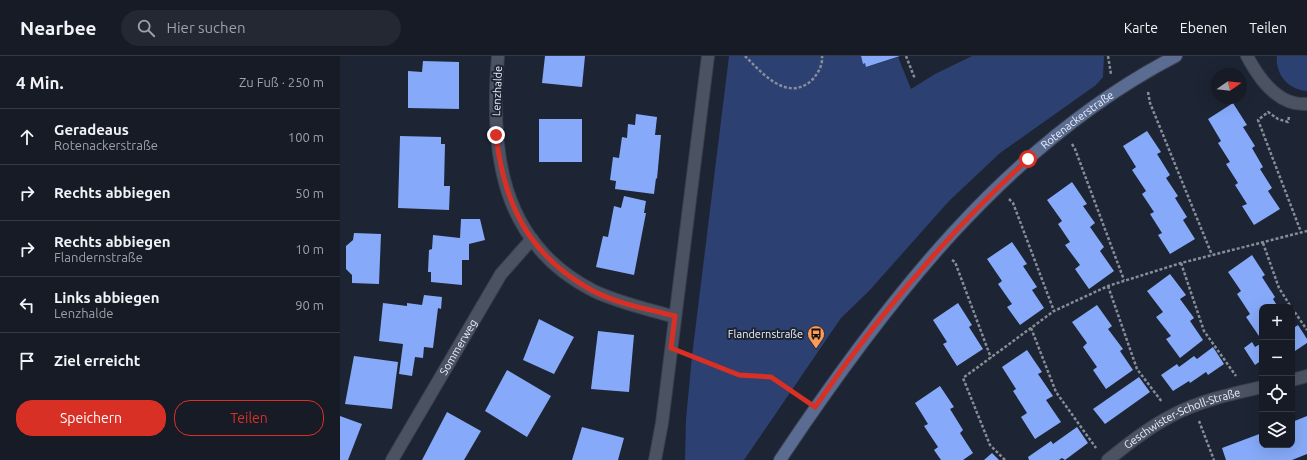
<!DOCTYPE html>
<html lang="de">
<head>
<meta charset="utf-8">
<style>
	:root { --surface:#161b26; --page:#232832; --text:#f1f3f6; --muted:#9ea1a7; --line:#353943; --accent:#d93025 }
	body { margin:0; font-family:Ubuntu,sans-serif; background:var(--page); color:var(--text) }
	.controls { position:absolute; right:12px; bottom:12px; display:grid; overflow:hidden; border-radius:8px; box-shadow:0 4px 16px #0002 }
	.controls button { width:36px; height:36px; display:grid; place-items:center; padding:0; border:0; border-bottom:1px solid var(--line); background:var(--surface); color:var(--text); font:20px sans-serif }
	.compass { position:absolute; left:871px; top:12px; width:36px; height:36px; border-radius:50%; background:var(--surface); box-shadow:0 4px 16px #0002; rotate:76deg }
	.stop { position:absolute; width:12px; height:12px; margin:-9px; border:3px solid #d93025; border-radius:50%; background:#fff }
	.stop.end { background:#d93025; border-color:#fff; box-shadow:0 1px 4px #0008 }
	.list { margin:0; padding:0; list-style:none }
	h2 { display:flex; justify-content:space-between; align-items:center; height:52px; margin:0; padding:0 16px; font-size:17px }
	h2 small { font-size:13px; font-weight:400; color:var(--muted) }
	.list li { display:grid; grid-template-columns:26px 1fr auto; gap:12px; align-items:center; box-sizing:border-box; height:56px; padding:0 16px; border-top:1px solid var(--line) }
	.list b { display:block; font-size:15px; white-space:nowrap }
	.list p { margin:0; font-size:13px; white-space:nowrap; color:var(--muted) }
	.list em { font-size:13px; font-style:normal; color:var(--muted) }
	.actions { display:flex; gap:8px; padding:12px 16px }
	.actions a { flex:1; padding:9px 0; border:1px solid var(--accent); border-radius:16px; text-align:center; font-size:14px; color:var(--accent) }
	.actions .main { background:var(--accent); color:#fff }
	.icon { flex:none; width:22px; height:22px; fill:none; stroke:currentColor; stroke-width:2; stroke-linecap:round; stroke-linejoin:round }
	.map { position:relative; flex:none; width:967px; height:404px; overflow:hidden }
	header { display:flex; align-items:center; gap:24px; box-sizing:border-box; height:56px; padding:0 20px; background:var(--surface); border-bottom:1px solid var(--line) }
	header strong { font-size:19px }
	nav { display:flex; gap:22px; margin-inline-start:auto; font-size:14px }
	.search { width:280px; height:36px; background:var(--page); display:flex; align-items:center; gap:10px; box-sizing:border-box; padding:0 14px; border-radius:22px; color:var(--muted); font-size:15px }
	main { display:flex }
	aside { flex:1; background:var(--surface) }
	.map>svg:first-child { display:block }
</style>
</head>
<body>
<header>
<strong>Nearbee</strong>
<div class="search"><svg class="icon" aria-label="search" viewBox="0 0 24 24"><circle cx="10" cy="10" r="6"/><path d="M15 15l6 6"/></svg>Hier suchen</div>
<nav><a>Karte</a><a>Ebenen</a><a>Teilen</a></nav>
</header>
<main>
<aside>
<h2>4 Min.<small>Zu Fuß · 250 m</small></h2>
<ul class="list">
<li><svg class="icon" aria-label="ahead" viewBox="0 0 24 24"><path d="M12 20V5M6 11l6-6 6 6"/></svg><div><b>Geradeaus</b><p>Rotenackerstraße</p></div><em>100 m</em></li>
<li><svg class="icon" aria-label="right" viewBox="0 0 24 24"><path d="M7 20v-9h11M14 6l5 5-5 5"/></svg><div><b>Rechts abbiegen</b></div><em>50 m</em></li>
<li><svg class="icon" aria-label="right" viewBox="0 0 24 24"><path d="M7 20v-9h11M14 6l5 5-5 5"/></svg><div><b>Rechts abbiegen</b><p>Flandernstraße</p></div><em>10 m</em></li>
<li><svg class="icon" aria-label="left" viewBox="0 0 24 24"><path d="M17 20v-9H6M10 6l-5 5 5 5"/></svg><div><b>Links abbiegen</b><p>Lenzhalde</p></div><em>90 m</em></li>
<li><svg class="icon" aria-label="arrive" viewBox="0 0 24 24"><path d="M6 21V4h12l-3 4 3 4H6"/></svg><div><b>Ziel erreicht</b></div></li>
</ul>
<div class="actions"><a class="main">Speichern</a><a>Teilen</a></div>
</aside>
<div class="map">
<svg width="967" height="404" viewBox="0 0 967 404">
	<rect width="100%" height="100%" fill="#1d2433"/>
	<g fill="#2c4171">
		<path d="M 389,0 L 521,0 L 523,7 L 525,7 L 527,11 L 558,1 L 571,33 L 595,18 L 632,0 L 764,0 L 763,21 L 756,29 L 660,97 L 609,145 L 529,235 L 501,262 L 404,404 L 345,404 L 346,363 L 352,300 Z"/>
		<path d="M 937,0 L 967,0 L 967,35 C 949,34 935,19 937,0 Z"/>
	</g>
	<g fill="#86aaf9">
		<path d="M 205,0 L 245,0 L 242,31 L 202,27 Z"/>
		<path d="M 521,0 L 560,0 L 526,11 L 525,7 L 523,8 Z"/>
		<path d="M 83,5 L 119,6 L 119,53 L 68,52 L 68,15 L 82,16 Z"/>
		<path d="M 893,47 L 907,69 L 903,71 L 915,90 L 912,92 L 923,111 L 920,113 L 932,132 L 928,135 L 940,153 L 914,169 L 902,150 L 907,148 L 895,129 L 898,127 L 886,108 L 890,106 L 878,87 L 881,85 L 868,63 Z"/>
		<path d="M 296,58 L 317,61 L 315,79 L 321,79 L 317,123 L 316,122 L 314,138 L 275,133 L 276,125 L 270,124 L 273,101 L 279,102 L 282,81 L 287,82 L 288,68 L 295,69 Z"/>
		<rect x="199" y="63" width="43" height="43"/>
		<path d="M 807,75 L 821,96 L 817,98 L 830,119 L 826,122 L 838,140 L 835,142 L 847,161 L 843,164 L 855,183 L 830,198 L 818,179 L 822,177 L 810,158 L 814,156 L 802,138 L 806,135 L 792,114 L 796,111 L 783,90 Z"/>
		<path d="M 60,80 L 101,81 L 101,88 L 105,88 L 104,130 L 110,130 L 109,154 L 58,152 Z"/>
		<path d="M 732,126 L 747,148 L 743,150 L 755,167 L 750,171 L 764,191 L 760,195 L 774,215 L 749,233 L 735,213 L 740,209 L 725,189 L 730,186 L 718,168 L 722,165 L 707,144 Z"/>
		<path d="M 284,140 L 306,145 L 304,157 L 306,157 L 294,219 L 256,211 L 263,180 L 268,181 L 274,150 L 281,152 Z"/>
		<path d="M 121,163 L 140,163 L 145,184 L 129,188 L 129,204 L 122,204 L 122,229 L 91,226 L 91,216 L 88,216 L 89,194 L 92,193 L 93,179 L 120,182 Z"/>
		<path d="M 14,177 L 41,178 L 39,228 L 12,227 L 12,219 L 6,213 L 6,190 L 13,184 Z"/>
		<path d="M 672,186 L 687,208 L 683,210 L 697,231 L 692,234 L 704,252 L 680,269 L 667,251 L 672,248 L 658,228 L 662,225 L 647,203 Z"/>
		<path d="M 912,199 L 925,219 L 922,221 L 935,241 L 933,243 L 938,251 L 922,251 L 922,278 L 919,280 L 906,261 L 910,258 L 897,238 L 901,235 L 888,216 Z"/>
		<path d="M 830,218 L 846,239 L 840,243 L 854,262 L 850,265 L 863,284 L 840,302 L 826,283 L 831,280 L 816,261 L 823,256 L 807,235 Z"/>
		<path d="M 84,239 L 102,241 L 101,253 L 98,252 L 93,292 L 84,291 L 83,302 L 75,301 L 72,320 L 59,318 L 63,288 L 39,285 L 43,247 L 67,250 L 67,247 L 82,249 Z"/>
		<path d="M 618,247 L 632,269 L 629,271 L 643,293 L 617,310 L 603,288 L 607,286 L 593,264 Z"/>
		<path d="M 757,249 L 772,270 L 768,273 L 783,293 L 780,295 L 793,314 L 766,333 L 753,314 L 757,311 L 743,291 L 747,287 L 732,266 Z"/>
		<path d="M 199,263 L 234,281 L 214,318 L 183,304 Z"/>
		<path d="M 958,269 L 967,283 L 967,287 L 952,297 L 952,273 Z"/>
		<path d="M 258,275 L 294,279 L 289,336 L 251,333 Z"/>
		<path d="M 912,286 L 915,291 L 922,287 L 922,304 L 915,309 L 904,292 Z"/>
		<path d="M 873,291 L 884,308 L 868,319 L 866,316 L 850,327 L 849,325 L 833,335 L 821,319 L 837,308 L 839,311 L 854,300 L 857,303 Z"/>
		<path d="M 687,294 L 702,316 L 698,318 L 713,340 L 706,344 L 721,366 L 695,383 L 681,361 L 687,357 L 673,335 L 676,333 L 662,311 Z"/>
		<path d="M 14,300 L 58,306 L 52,353 L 5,348 Z"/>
		<path d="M 167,314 L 211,340 L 187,381 L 145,355 Z"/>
		<path d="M 799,321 L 810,336 L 765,368 L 753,353 Z"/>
		<path d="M 600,330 L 614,351 L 610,353 L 623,374 L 620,377 L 633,397 L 623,404 L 601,404 L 594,394 L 598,391 L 584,370 L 588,368 L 575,347 Z"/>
		<path d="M 107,356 L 141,375 L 124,404 L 82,404 Z"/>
		<path d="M 0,360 L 22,368 L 8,404 L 0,404 Z"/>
		<path d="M 967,360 L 967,398 L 952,404 L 886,404 L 882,392 L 922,377 L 922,389 L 952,389 L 952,366 Z"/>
		<path d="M 242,371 L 284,382 L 278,404 L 232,404 Z"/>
		<path d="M 737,371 L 748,387 L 725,404 L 722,402 L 719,404 L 689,404 L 688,401 L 711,385 L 713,388 Z"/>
		<path d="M 652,397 L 659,404 L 644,404 Z"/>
	</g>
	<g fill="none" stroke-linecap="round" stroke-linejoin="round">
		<g stroke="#3a3f4c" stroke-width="14">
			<g id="minor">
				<path d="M 158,0 C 150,94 159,187 254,235 C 279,247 308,253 335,261"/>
				<path d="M 907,0 C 919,23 938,50 967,48"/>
				<path d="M 952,324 L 967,320"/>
				<path id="s1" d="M 52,404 L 161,218 L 192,183"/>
				<path d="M 315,404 L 322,367 L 368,0"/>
				<path id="s2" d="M 768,404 C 788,388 808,372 831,360 C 859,345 891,338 922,331"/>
			</g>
		</g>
		<g stroke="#3a3f4c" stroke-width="14">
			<g id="secondary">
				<path id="s3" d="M 440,404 C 544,248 666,88 836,0"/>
			</g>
		</g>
		<g stroke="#878d99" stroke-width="2.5" stroke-dasharray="3 2" stroke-linecap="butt">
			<path d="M 405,0 C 421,16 446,46 471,25 C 478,18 483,9 482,0"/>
			<path d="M 566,0 L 575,23"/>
			<path d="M 768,0 L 771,18"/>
			<path d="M 808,36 L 810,47 L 872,199"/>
			<path d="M 949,61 L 948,66 L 938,63 L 928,56 L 918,64 L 961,176"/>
			<path d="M 732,88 L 735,93 L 784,224"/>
			<path d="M 669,143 L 673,147 L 714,255"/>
			<path d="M 923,187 L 939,232 L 951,251"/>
			<path d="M 612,204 L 615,206 L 651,302"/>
			<path d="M 841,207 L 864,275 L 896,320"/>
			<path d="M 768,230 L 797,313 L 822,346"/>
			<path d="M 952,252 L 967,274"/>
			<path d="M 691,272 L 716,336 L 756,392"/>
			<path d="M 348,298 L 399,319 L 431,321 L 462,342"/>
			<path d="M 859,365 L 874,404"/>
			<path d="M 665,404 L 650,389 L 623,322 L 714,255 L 768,230 L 841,207 L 967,175"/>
		</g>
		<use href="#minor" stroke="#4b5363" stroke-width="12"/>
		<use href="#secondary" stroke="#5a6c92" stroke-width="12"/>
	</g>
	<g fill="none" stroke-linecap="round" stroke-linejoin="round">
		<path stroke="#d93025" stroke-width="5" d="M 156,79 C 164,149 189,200 253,235 C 278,248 308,253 335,260 L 331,292 L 399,319 L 431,321 L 475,351 C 537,261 608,177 688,103"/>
	</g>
	<defs>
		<g id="bus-pin" transform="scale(0.9)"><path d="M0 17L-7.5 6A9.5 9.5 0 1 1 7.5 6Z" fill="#fd9c56" stroke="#1d2433"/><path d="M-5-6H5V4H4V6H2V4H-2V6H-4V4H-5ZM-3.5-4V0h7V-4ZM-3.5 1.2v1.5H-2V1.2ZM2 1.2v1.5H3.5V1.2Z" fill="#111"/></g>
	</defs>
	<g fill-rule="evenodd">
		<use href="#bus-pin" x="476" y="278"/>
	</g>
	<g text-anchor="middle" stroke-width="4" stroke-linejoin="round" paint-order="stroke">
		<g font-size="11" fill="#ecf1fb" stroke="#1d2433">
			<text transform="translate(157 35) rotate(-88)" y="4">Lenzhalde</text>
			<text dy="4" stroke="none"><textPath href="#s3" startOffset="454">Rotenackerstraße</textPath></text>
			<text dy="4" stroke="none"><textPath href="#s1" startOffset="131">Sommerweg</textPath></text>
			<text dy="4" stroke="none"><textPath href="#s2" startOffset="86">Geschwister-Scholl-Straße</textPath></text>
		</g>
		<g font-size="11" fill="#ecf1fb" stroke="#1d2433" text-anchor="end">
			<text x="463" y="282">Flandernstraße</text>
		</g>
	</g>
</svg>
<div class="controls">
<button>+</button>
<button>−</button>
<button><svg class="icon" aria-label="locate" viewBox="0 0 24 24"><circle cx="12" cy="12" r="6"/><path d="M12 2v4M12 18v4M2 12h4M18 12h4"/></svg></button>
<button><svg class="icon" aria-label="layers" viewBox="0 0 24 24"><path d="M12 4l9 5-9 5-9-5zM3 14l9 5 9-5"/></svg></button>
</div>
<svg class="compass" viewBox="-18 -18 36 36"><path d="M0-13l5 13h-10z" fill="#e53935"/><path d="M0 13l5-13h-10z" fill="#9ea1a7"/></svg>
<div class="stop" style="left:688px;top:103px"></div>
<div class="stop end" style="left:156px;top:79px"></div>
</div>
</main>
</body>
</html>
